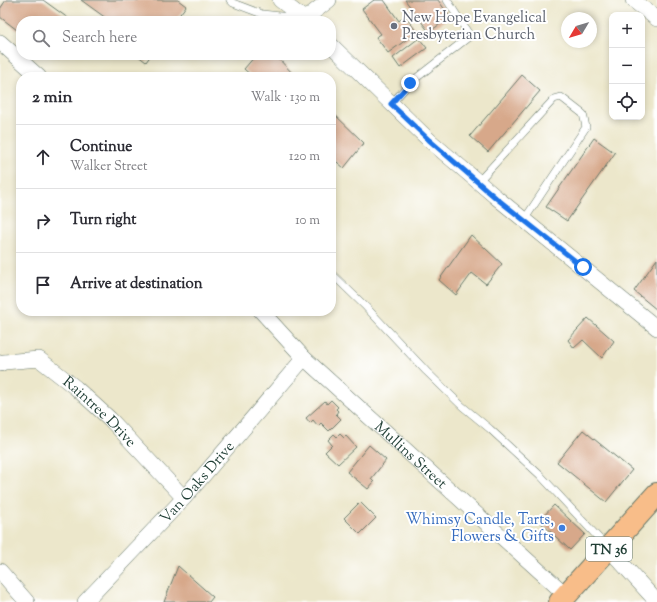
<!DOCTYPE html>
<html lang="en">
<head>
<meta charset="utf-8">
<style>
	:root { --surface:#fff; --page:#f2f2f3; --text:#2b2b33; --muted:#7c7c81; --line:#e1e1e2 }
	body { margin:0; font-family:"Sorts Mill Goudy",serif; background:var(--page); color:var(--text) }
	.controls { position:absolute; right:12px; top:12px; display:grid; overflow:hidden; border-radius:8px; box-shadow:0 2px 6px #0003 }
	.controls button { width:36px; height:36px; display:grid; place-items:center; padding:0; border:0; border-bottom:1px solid var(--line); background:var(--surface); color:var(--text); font:20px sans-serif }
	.compass { position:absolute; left:561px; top:12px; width:36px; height:36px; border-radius:50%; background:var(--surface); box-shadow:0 2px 6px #0003; rotate:232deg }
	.stop { position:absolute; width:12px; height:12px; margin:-9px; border:3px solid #1a73e8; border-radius:50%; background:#fff }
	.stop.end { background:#1a73e8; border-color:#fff; box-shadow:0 1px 4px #0008 }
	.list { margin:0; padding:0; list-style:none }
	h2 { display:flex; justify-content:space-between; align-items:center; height:52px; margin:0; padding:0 16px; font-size:17px }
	h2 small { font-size:13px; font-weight:400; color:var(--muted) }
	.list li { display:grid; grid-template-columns:26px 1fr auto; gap:12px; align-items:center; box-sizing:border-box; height:64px; padding:0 16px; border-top:1px solid var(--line) }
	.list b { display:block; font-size:15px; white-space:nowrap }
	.list p { margin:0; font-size:13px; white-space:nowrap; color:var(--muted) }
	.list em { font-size:13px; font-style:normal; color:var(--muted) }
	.icon { flex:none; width:22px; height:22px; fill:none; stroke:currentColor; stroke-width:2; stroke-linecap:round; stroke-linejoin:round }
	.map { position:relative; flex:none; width:657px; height:602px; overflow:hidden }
	.search { position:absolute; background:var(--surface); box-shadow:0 2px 6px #0003; left:16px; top:16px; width:320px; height:44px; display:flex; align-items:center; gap:10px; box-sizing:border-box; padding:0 14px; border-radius:16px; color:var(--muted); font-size:15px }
	.panel { position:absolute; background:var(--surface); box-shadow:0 2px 6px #0003; left:16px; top:72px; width:320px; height:244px; border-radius:16px }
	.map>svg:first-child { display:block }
</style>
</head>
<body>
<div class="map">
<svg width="657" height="602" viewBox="0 0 657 602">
	<rect width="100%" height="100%" fill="#fff"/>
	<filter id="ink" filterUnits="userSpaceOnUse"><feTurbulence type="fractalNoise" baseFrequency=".025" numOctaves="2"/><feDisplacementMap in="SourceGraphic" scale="8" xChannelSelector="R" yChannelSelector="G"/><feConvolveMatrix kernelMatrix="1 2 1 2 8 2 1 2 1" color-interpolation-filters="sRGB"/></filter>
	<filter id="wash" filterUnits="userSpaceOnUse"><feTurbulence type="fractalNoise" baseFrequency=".012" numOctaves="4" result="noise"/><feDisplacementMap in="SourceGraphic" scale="16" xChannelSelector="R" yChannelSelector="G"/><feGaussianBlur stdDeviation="0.9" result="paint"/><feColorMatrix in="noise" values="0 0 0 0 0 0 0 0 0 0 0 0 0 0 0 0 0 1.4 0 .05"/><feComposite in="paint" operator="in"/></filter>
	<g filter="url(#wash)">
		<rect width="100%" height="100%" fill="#ece7cb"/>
		<g id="blocks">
			<g fill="#d7a88a">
				<path d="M 6,0 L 43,0 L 72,21 L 21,21 L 21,33 L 0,17 L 0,9 Z"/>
				<path d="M 81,0 L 178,0 L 186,6 L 175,21 L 110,21 Z"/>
				<path d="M 374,0 L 384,0 L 399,21 L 405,16 L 417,32 L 388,53 L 376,37 L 381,34 L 362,9 Z"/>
				<path d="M 405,0 L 438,0 L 450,17 L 429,32 Z"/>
				<path d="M 419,38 L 427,48 L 400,68 L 393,58 Z"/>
				<path d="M 137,55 L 151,55 L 146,62 Z"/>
				<path d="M 256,55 L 275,55 L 296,77 L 253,77 L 244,69 Z"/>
				<path d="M 522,75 L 540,91 L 488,152 L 470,136 Z"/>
				<path d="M 331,111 L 364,143 L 344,168 L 331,157 L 331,152 L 333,150 L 331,148 Z"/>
				<path d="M 594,138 L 615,153 L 567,221 L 546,207 Z"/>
				<path d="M 471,235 L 502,264 L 486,284 L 472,273 L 456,295 L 439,280 Z"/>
				<path d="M 657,259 L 657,310 L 634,291 Z"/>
				<path d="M 588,318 L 614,341 L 602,358 L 583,340 L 574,348 L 568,340 Z"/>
				<path d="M 331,400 L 338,407 L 336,409 L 338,411 L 336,414 L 341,419 L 329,431 L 321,423 L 318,426 L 313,420 L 310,423 L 306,418 L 325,401 L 327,404 Z"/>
				<path d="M 583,430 L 632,470 L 606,502 L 557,462 Z"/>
				<path d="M 334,434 L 337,437 L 340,434 L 344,438 L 346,436 L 356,447 L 338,464 L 325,452 L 332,445 L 328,440 Z"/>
				<path d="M 369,445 L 386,460 L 371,479 L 374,482 L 368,489 L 347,472 Z"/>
				<path d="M 360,502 L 376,518 L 360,534 L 344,518 Z"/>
				<path d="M 554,505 L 585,534 L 570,550 L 539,521 Z"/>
				<path d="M 178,566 L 213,597 L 209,602 L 164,602 Z"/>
			</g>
		</g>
	</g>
	<g filter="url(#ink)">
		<use href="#blocks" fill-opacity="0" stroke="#677869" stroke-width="1"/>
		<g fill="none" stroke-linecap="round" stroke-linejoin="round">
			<g stroke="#677869" stroke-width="8">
				<g id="lane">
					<path d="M 230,0 L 233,3 L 262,14 L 299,18"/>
					<path d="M 391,104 L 410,83 L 470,36 L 447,0"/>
					<path d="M 478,182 L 554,99 L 561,97 L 583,114 L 586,127 L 524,220"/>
					<path d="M 331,273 L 366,307 L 426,371 L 462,406 L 490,429 L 540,475 L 607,547"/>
				</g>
			</g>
			<g stroke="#677869" stroke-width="16">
				<g id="street">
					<path d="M 280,0 L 307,21"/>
					<path d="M 633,0 L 657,19"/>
					<path d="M 305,19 L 329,0"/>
					<path d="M 0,42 L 39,77"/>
					<path d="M 331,45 L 429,140 L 497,198 L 657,328"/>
					<path id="s1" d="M 261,311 L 304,358 L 566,595"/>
					<path id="s2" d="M 0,364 L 4,362 L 39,359 L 76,388 L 110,419 L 184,498"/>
					<path d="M 609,549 L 657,602"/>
					<path d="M 0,571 L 27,602"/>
					<path id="s3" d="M 85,602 L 184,498 L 304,358"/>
				</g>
			</g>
			<g stroke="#677869" stroke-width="24">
				<path id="primary" d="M 560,602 L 657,494"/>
			</g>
			<use href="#lane" stroke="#fff" stroke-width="7"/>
			<use href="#street" stroke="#fff" stroke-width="15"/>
			<use href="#primary" stroke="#f8bd89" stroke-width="22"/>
		</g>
	</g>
	<g fill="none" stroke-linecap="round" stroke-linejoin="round" filter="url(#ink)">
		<path stroke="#1a73e8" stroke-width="5" d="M 410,83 L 391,104 L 429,140 L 496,198 L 583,267"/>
	</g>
	<circle fill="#6b7280" stroke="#fff" stroke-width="1.5" cx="394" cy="26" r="4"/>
	<circle fill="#3f7fe0" stroke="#fff" stroke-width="1.5" cx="562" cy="528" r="4"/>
	<g text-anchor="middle" stroke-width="4" stroke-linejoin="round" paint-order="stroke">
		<rect fill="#fff" stroke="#627771" stroke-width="1" x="586" y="537" width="46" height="24" rx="3"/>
		<g font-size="14" font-weight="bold" fill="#1f3d34">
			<text x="609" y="554">TN 36</text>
		</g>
		<g font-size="15" fill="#5b616d" stroke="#fff" text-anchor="start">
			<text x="402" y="22">New Hope Evangelical<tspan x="402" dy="17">Presbyterian Church</tspan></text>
		</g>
		<g font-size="15" fill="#1f3d34" stroke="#fff">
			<text dy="5" stroke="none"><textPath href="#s2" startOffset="120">Raintree Drive</textPath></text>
			<text dy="5" stroke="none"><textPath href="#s1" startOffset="208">Mullins Street</textPath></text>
			<text dy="5" stroke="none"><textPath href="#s3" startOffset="164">Van Oaks Drive</textPath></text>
		</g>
		<g font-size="15" fill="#366cbe" stroke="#fff" text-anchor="end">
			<text x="554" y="524">Whimsy Candle, Tarts,<tspan x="554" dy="17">Flowers &amp; Gifts</tspan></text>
		</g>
	</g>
</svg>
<div class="controls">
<button>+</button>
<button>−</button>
<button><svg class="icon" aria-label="locate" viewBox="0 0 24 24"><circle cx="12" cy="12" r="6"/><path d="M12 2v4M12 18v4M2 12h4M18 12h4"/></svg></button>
</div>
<svg class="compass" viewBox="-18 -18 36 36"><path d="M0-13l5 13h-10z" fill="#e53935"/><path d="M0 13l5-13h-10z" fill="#7c7c81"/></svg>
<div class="stop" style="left:583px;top:267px"></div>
<div class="stop end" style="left:410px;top:83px"></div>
<div class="search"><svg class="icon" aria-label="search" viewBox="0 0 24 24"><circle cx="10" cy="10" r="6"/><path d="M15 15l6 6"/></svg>Search here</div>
<section class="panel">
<h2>2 min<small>Walk · 130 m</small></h2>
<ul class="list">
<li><svg class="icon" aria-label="ahead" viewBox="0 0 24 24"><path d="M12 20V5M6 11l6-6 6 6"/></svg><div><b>Continue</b><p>Walker Street</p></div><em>120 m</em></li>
<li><svg class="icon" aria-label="right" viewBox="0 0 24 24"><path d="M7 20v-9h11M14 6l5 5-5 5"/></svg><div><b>Turn right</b></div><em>10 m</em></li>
<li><svg class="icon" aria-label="arrive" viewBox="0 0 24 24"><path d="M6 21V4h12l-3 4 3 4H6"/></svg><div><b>Arrive at destination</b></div></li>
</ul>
</section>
</div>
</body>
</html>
